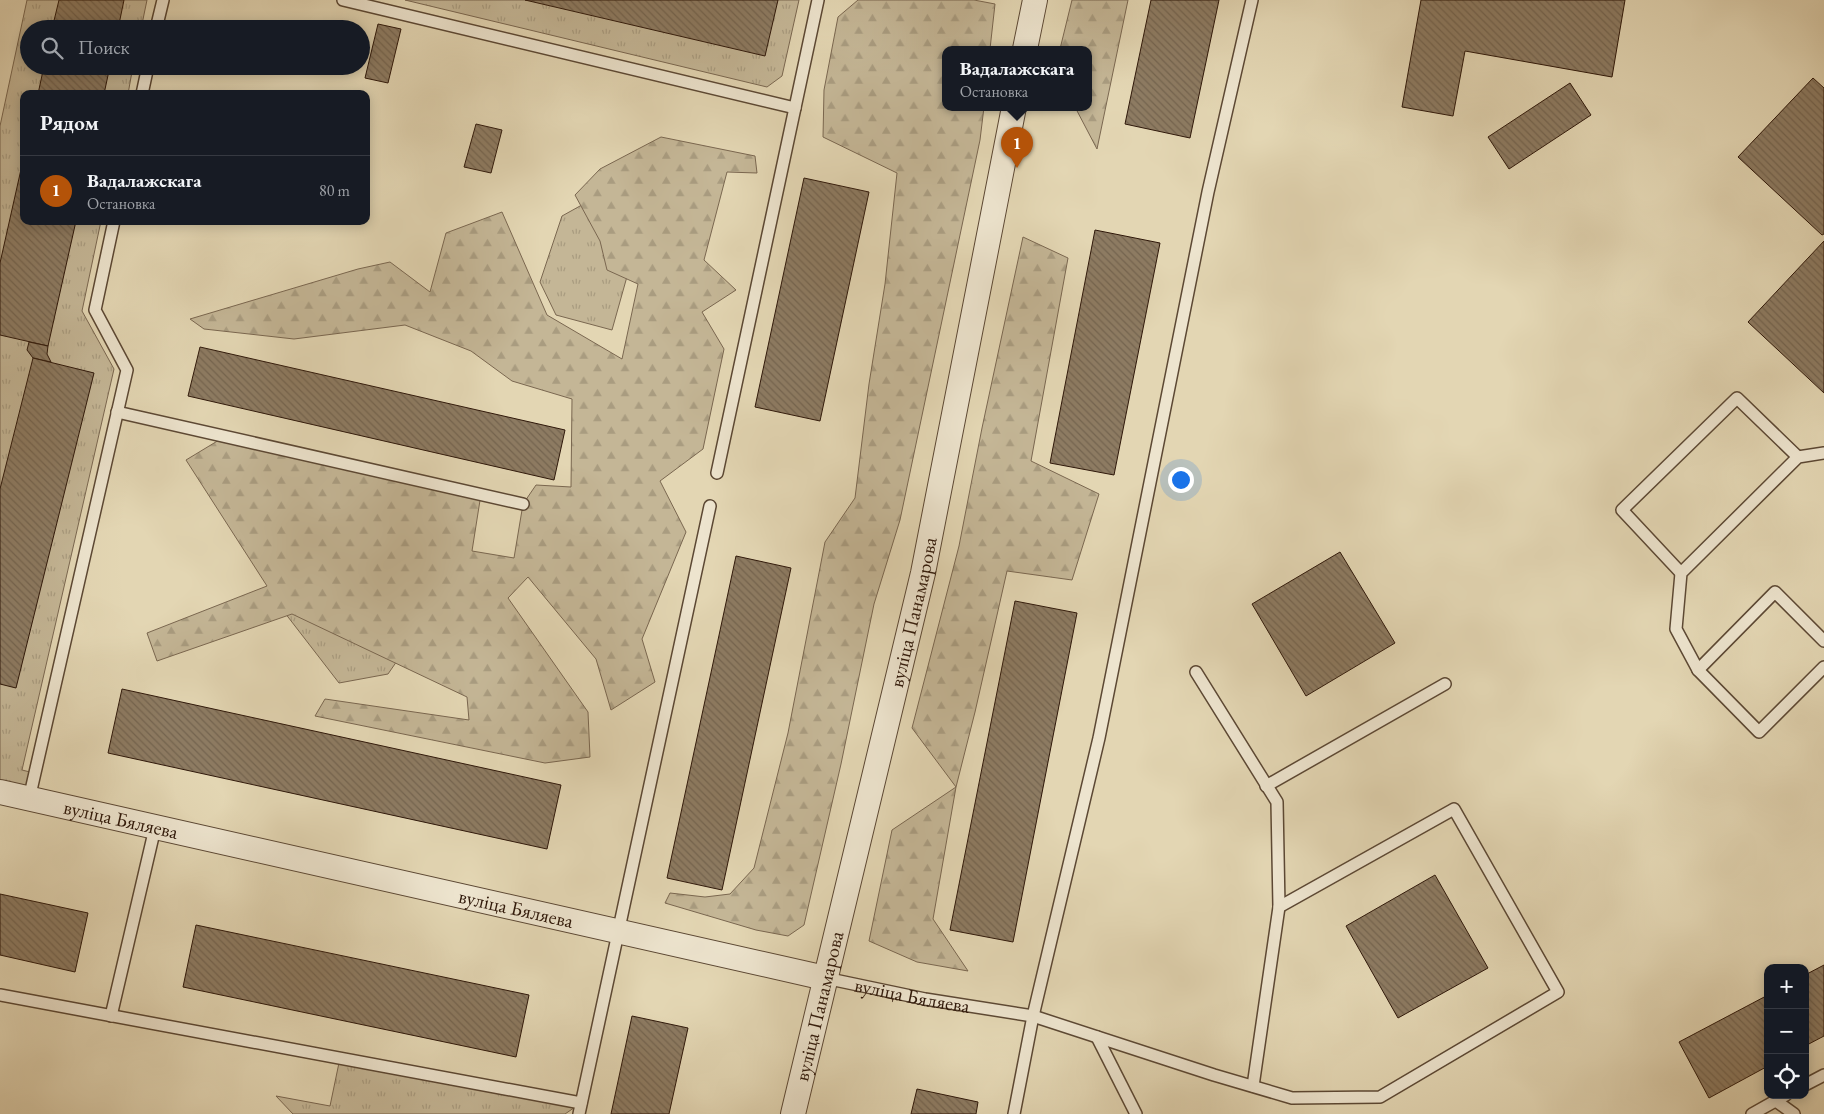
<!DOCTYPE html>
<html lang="ru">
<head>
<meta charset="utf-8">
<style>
	:root { --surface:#171b24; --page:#20242c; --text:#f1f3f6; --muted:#9ea1a6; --line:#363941; --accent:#b45309 }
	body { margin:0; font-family:"EB Garamond",serif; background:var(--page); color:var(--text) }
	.controls { position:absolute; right:15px; bottom:15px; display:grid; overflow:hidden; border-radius:10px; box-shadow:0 2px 12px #0003 }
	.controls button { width:45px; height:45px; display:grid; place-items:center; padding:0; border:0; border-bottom:1px solid var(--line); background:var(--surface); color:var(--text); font:25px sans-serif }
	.you { position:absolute; left:1180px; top:479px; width:18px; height:18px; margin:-12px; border:4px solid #fff; border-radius:50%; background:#1a73e8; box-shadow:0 0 0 8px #1a73e833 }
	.badge { display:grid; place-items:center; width:32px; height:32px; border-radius:50%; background:var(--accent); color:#fff; font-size:16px; font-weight:700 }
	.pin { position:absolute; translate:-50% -41px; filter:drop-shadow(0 1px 2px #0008) }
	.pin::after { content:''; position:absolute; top:26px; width:18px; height:15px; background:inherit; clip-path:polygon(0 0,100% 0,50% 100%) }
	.popup { position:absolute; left:942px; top:46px; width:150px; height:65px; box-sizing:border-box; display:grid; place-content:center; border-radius:10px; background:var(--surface); filter:drop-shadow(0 1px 4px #0005); font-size:16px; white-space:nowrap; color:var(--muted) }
	.popup b { font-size:19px; color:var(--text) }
	.popup::after { content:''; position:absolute; left:50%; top:100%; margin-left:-10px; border:10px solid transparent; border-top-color:var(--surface) }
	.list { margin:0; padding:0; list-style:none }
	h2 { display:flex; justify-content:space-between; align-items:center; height:65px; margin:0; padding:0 20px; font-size:21px }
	h2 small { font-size:16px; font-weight:400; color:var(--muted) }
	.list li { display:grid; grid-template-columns:32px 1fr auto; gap:15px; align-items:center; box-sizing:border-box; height:70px; padding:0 20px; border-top:1px solid var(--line) }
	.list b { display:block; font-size:19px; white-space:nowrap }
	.list p { margin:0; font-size:16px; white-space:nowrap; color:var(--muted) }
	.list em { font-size:16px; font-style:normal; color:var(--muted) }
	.icon { flex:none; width:28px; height:28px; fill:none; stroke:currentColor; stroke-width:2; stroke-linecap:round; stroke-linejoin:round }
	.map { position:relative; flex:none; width:1824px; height:1114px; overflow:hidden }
	.search { position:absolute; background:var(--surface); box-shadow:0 2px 12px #0003; left:20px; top:20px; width:350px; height:55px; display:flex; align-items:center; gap:12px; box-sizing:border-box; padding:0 18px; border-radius:28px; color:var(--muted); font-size:19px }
	.panel { position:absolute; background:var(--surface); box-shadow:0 2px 12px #0003; left:20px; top:90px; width:350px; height:135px; border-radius:10px }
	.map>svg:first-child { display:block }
</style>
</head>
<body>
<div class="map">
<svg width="1824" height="1114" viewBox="0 0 1824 1114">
	<defs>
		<pattern id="grass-tufts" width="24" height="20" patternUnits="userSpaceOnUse" patternTransform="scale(1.25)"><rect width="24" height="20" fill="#c4b696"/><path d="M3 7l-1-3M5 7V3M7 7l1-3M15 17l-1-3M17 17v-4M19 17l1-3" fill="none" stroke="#a99c80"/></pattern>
		<pattern id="forest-firs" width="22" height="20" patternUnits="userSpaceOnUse" patternTransform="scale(1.25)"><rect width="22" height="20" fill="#c4b696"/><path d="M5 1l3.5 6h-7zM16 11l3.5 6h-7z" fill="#a99c80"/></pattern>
		<pattern id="building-back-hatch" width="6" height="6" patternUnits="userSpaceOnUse" patternTransform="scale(1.25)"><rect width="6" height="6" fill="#8d7b62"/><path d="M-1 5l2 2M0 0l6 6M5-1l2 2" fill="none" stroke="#74644f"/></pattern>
	</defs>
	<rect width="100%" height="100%" fill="#e3d6b3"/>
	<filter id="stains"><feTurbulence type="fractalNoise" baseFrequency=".004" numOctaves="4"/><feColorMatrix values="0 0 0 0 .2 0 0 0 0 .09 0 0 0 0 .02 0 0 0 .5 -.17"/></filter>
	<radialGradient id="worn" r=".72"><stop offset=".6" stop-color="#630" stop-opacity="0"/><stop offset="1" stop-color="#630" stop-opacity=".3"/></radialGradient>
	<g fill="url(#grass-tufts)" stroke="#7a6750">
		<path d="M 27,0 L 147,0 L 141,29 L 29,29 L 29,66 L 133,66 L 128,94 L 24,94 L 24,221 L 101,221 L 82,311 L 114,369 L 22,770 L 34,773 L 29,799 L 0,792 L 0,126 Z"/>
		<path d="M 405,0 L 799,0 L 782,76 L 767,87 Z"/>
		<path d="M 589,201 L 644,216 L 612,330 L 556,315 L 540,282 L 562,216 Z"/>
		<path d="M 278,604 L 417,632 L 388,674 L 339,683 Z"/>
		<path d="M 340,1058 L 581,1103 L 565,1114 L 293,1114 L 276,1096 L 330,1106 Z"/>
	</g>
	<g fill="url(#forest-firs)" stroke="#7a6750">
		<path d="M 858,0 L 974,0 L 995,4 L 990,49 L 946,49 L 946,107 L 984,107 L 980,140 L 900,520 L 874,604 L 841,764 L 804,925 L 788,936 L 756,930 L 665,903 L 670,893 L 705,897 L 730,894 L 754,868 L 788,733 L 825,542 L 855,498 L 869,384 L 885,284 L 897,173 L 823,137 L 824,90 L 838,17 Z"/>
		<path d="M 1072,0 L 1128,0 L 1097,149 L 1075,107 L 1088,107 L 1088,49 L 1060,49 Z"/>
		<path d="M 661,137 L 755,156 L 757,173 L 727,172 L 704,260 L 736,290 L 702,312 L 724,349 L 703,449 L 660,481 L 686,532 L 642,639 L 655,682 L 611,710 L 596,659 L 528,577 L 508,598 L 588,712 L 590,757 L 545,763 L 315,716 L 325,699 L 469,720 L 467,697 L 292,614 L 157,661 L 147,633 L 267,586 L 186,460 L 224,437 L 481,494 L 472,551 L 514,558 L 523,504 L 536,485 L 571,487 L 572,399 L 512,381 L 471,351 L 405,325 L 294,339 L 204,329 L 190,319 L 358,269 L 390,262 L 430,292 L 446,233 L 502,212 L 547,315 L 622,359 L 638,284 L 607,270 L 600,241 L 575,195 L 600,169 Z"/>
		<path d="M 1023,237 L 1068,258 L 1031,461 L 1099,494 L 1072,580 L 1007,571 L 975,712 L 956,787 L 933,919 L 968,971 L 917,962 L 869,941 L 892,830 L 956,787 L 912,728 L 959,546 L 982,428 Z"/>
	</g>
	<g fill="url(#building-back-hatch)" stroke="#2f180a">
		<path d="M 59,0 L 124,0 L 118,29 L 52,29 Z"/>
		<path d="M 525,0 L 778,0 L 765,56 Z"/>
		<path d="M 1151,0 L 1219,0 L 1190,138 L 1125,124 Z"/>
		<path d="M 1421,0 L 1625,0 L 1612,77 L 1465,51 L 1453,116 L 1402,107 Z"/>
		<path d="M 378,24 L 401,29 L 388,83 L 365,78 Z"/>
		<path d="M 44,66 L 110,66 L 104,94 L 38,94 Z"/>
		<path d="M 1813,78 L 1824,88 L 1824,234 L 1822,235 L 1738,157 Z"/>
		<path d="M 1570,83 L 1591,115 L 1509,169 L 1488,137 Z"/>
		<path d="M 476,124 L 502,130 L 491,173 L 464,167 Z"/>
		<path d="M 24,156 L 24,221 L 76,221 L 48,346 L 0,335 L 0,263 Z"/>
		<path d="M 804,178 L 869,192 L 820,421 L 755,407 Z"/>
		<path d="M 1095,230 L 1160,243 L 1114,475 L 1050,463 Z"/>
		<path d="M 1824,241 L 1824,393 L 1748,322 Z"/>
		<path d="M 29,342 L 48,346 L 47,354 L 51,362 L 33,358 L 27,350 Z"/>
		<path d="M 200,347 L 565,430 L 554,480 L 188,396 Z"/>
		<path d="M 33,358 L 94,373 L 16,688 L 0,684 L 0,489 Z"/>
		<path d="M 1340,552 L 1395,643 L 1306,696 L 1252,604 Z"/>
		<path d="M 736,556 L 791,568 L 722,890 L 667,878 Z"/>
		<path d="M 1015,601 L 1077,613 L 1013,942 L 950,930 Z"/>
		<path d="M 122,689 L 561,785 L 547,849 L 108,753 Z"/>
		<path d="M 1435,875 L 1488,968 L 1398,1018 L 1346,926 Z"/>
		<path d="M 0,894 L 88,913 L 75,972 L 0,955 Z"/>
		<path d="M 196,925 L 529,995 L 516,1057 L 183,987 Z"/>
		<path d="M 1824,965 L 1824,1036 L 1805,1046 L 1805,975 Z"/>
		<path d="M 1768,995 L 1768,1066 L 1709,1098 L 1679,1042 Z"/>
		<path d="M 632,1016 L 688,1028 L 669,1114 L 611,1114 Z"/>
		<path d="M 917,1089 L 978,1102 L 976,1114 L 911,1114 Z"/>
	</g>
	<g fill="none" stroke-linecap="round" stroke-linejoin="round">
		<g stroke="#5c4834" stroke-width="14">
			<g id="service">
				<path d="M 343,0 L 795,108"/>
				<path d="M 156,29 L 163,0"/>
				<path d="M 142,94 L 148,66"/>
				<path d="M 117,412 L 523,504"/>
				<path d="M 1824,453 L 1798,457 L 1681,573 L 1676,629 L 1698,670 L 1759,732 L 1824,667"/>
				<path d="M 717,473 L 818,0"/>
				<path d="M 1681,573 L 1622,510 L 1737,398 L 1798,457"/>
				<path d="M 1698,670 L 1775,592 L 1824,641"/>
				<path d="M 1196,672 L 1277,802 L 1279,907 L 1253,1086"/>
				<path d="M 1266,786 L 1445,684"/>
				<path d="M 29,799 L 127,370 L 95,310 L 114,221"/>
				<path id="s1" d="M 825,978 L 925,999 L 1033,1016 L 1214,1075 L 1292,1098 L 1380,1097 L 1558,992 L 1454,809 L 1279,907"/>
				<path d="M 0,995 L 581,1103"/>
				<path d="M 111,1016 L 155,828"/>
				<path d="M 1097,1037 L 1136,1114"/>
				<path d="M 1805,1085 L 1824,1075"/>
				<path d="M 1776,1101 L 1794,1114"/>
				<path d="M 579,1114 L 710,506"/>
				<path d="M 1014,1114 L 1033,1016 L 1099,738 L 1208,192 L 1252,0"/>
				<path d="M 1752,1114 L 1786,1095"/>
			</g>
		</g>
		<g stroke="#5c4834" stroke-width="26">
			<g id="minor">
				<path d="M 1025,49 L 1035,0"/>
				<path id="s2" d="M 0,792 L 825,978"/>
				<path id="s3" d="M 793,1114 L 923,573 L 1014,107"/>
			</g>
		</g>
		<use href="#service" stroke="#ede4ce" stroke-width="11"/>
		<use href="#minor" stroke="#ede4ce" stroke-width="24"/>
	</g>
	<g text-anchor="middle" stroke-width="4.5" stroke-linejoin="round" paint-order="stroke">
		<g font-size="20" fill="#2f180a" stroke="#ede4ce">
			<text dy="7" stroke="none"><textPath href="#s3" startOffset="516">вуліца Панамарова</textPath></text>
			<text dy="7" stroke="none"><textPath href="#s2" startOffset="124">вуліца Бяляева</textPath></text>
			<text dy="7" stroke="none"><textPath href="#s2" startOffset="529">вуліца Бяляева</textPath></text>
			<text dy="7" stroke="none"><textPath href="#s1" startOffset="89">вуліца Бяляева</textPath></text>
			<text dy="7" stroke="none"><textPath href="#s3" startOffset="111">вуліца Панамарова</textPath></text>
		</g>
	</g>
	<rect width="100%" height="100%" filter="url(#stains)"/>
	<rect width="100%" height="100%" fill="url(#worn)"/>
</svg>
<div class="controls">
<button>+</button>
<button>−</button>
<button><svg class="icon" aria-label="locate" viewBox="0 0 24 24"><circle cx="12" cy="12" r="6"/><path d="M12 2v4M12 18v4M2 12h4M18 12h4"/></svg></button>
</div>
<div class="you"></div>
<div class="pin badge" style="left:1017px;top:168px">1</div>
<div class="popup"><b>Вадалажскага</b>Остановка</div>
<div class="search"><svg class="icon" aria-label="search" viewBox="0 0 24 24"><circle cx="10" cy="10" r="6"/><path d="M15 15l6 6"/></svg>Поиск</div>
<section class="panel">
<h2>Рядом<small></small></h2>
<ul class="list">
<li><span class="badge">1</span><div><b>Вадалажскага</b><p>Остановка</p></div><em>80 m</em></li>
</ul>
</section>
</div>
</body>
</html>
